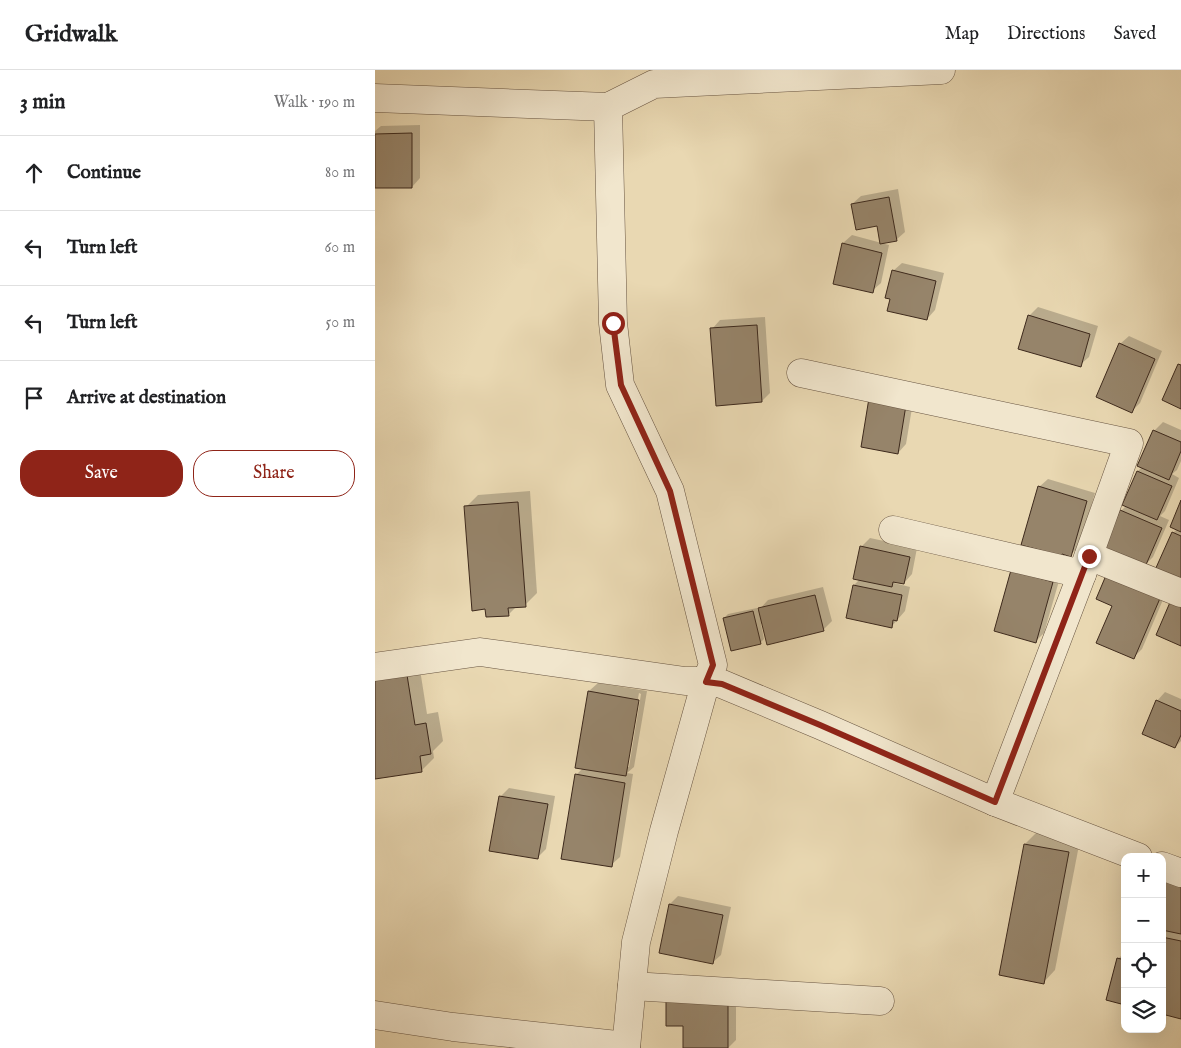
<!DOCTYPE html>
<html lang="en">
<head>
<meta charset="utf-8">
<style>
	:root { --surface:#fff; --page:#f2f2f2; --text:#202124; --muted:#757577; --line:#e0e0e0; --accent:#8f2418 }
	body { margin:0; font-family:"IM FELL English",serif; background:var(--page); color:var(--text) }
	.controls { position:absolute; right:15px; bottom:15px; display:grid; overflow:hidden; border-radius:10px; box-shadow:0 5px 20px #0002 }
	.controls button { width:45px; height:45px; display:grid; place-items:center; padding:0; border:0; border-bottom:1px solid var(--line); background:var(--surface); color:var(--text); font:25px sans-serif }
	.stop { position:absolute; width:15px; height:15px; margin:-11px; border:4px solid #8f2418; border-radius:50%; background:#fff }
	.stop.end { background:#8f2418; border-color:#fff; box-shadow:0 1px 5px #0008 }
	.list { margin:0; padding:0; list-style:none }
	h2 { display:flex; justify-content:space-between; align-items:center; height:65px; margin:0; padding:0 20px; font-size:21px }
	h2 small { font-size:16px; font-weight:400; color:var(--muted) }
	.list li { display:grid; grid-template-columns:32px 1fr auto; gap:15px; align-items:center; box-sizing:border-box; height:75px; padding:0 20px; border-top:1px solid var(--line) }
	.list b { display:block; font-size:19px; white-space:nowrap }
	.list em { font-size:16px; font-style:normal; color:var(--muted) }
	.actions { display:flex; gap:10px; padding:15px 20px }
	.actions a { flex:1; padding:11px 0; border:1px solid var(--accent); border-radius:20px; text-align:center; font-size:18px; color:var(--accent) }
	.actions .main { background:var(--accent); color:#fff }
	.icon { flex:none; width:28px; height:28px; fill:none; stroke:currentColor; stroke-width:2; stroke-linecap:round; stroke-linejoin:round }
	.map { position:relative; flex:none; width:806px; height:978px; overflow:hidden }
	header { display:flex; align-items:center; gap:30px; box-sizing:border-box; height:70px; padding:0 25px; background:var(--surface); border-bottom:1px solid var(--line) }
	header strong { font-size:24px }
	nav { display:flex; gap:28px; margin-inline-start:auto; font-size:18px }
	main { display:flex }
	aside { flex:1; background:var(--surface) }
	.map>svg:first-child { display:block }
</style>
</head>
<body>
<header>
<strong>Gridwalk</strong>
<nav><a>Map</a><a>Directions</a><a>Saved</a></nav>
</header>
<main>
<aside>
<h2>3 min<small>Walk · 190 m</small></h2>
<ul class="list">
<li><svg class="icon" aria-label="ahead" viewBox="0 0 24 24"><path d="M12 20V5M6 11l6-6 6 6"/></svg><div><b>Continue</b></div><em>80 m</em></li>
<li><svg class="icon" aria-label="left" viewBox="0 0 24 24"><path d="M17 20v-9H6M10 6l-5 5 5 5"/></svg><div><b>Turn left</b></div><em>60 m</em></li>
<li><svg class="icon" aria-label="left" viewBox="0 0 24 24"><path d="M17 20v-9H6M10 6l-5 5 5 5"/></svg><div><b>Turn left</b></div><em>50 m</em></li>
<li><svg class="icon" aria-label="arrive" viewBox="0 0 24 24"><path d="M6 21V4h12l-3 4 3 4H6"/></svg><div><b>Arrive at destination</b></div></li>
</ul>
<div class="actions"><a class="main">Save</a><a>Share</a></div>
</aside>
<div class="map">
<svg width="806" height="978" viewBox="0 0 806 978">
	<rect width="100%" height="100%" fill="#e9d8b2"/>
	<filter id="stains"><feTurbulence type="fractalNoise" baseFrequency=".004" numOctaves="4"/><feColorMatrix values="0 0 0 0 .2 0 0 0 0 .09 0 0 0 0 .02 0 0 0 .5 -.17"/></filter>
	<radialGradient id="worn" r=".72"><stop offset=".6" stop-color="#630" stop-opacity="0"/><stop offset="1" stop-color="#630" stop-opacity=".3"/></radialGradient>
	<g fill="#0003" fill-rule="evenodd">
		<path d="M 45,55 L 45,108 L 37,117 L 0,117 L 0,61 L 6,56 Z"/>
		<path d="M 523,119 L 530,162 L 521,170 L 477,134 L 486,126 Z"/>
		<path d="M 477,165 L 514,175 L 506,213 L 497,221 L 468,173 Z"/>
		<path d="M 527,193 L 569,203 L 560,240 L 552,249 L 518,201 Z"/>
		<path d="M 663,237 L 723,256 L 714,287 L 705,295 L 654,246 Z"/>
		<path d="M 390,247 L 395,323 L 387,331 L 337,259 L 345,250 Z"/>
		<path d="M 754,266 L 787,281 L 765,333 L 757,341 L 745,274 Z"/>
		<path d="M 539,326 L 531,374 L 523,383 L 487,376 Z"/>
		<path d="M 788,352 L 806,360 L 806,391 L 802,400 L 797,404 L 804,408 L 790,441 L 785,446 L 794,450 L 778,487 L 770,495 L 746,441 L 751,436 L 749,435 L 763,401 L 767,397 L 779,361 Z"/>
		<path d="M 673,409 L 720,423 L 704,477 L 695,485 L 664,417 Z"/>
		<path d="M 155,421 L 162,523 L 150,535 L 142,536 L 133,545 L 91,437 L 103,425 Z"/>
		<path d="M 806,433 L 806,511 L 798,463 L 802,459 Z"/>
		<path d="M 495,468 L 542,478 L 537,504 L 529,513 L 521,511 L 519,513 L 535,517 L 530,541 L 517,556 L 472,547 L 479,515 L 485,509 L 486,477 Z"/>
		<path d="M 637,501 L 686,504 L 669,563 L 661,571 Z"/>
		<path d="M 448,517 L 457,551 L 448,560 L 388,553 L 386,554 L 389,569 L 385,573 L 349,548 L 353,544 L 382,538 L 383,541 L 393,530 Z"/>
		<path d="M 793,518 L 767,579 L 758,588 L 723,572 Z"/>
		<path d="M 44,593 L 52,644 L 63,642 L 68,671 L 58,681 L 59,688 L 46,701 L 0,708 L 0,600 Z"/>
		<path d="M 223,613 L 272,621 L 259,697 L 252,703 L 258,704 L 245,787 L 236,795 L 201,705 L 208,698 L 214,621 ZM 264,623 L 266,624 L 254,697 L 251,697 Z"/>
		<path d="M 790,622 L 806,629 L 806,671 L 800,677 L 782,631 Z"/>
		<path d="M 134,718 L 180,726 L 171,779 L 162,788 L 125,727 Z"/>
		<path d="M 662,762 L 705,770 L 680,900 L 668,913 L 650,774 Z"/>
		<path d="M 787,800 L 806,805 L 806,948 L 787,943 Z"/>
		<path d="M 303,826 L 356,837 L 346,885 L 337,893 L 285,882 L 295,834 Z"/>
		<path d="M 750,882 L 750,934 L 743,889 Z"/>
		<path d="M 361,923 L 361,970 L 353,978 L 310,955 Z"/>
	</g>
	<g fill="#96846a" stroke="#3d291c">
		<path d="M 37,63 L 37,118 L 0,118 L 0,64 Z"/>
		<path d="M 514,127 L 522,171 L 505,174 L 502,156 L 481,160 L 476,134 Z"/>
		<path d="M 467,173 L 507,183 L 498,223 L 458,214 Z"/>
		<path d="M 517,200 L 561,211 L 552,250 L 512,241 L 515,229 L 510,228 Z"/>
		<path d="M 653,245 L 715,264 L 706,297 L 643,279 Z"/>
		<path d="M 382,255 L 387,332 L 341,336 L 335,258 Z"/>
		<path d="M 744,273 L 780,289 L 757,343 L 721,327 Z"/>
		<path d="M 803,294 L 806,295 L 806,339 L 787,330 Z"/>
		<path d="M 494,328 L 531,335 L 523,384 L 486,377 Z"/>
		<path d="M 778,360 L 806,372 L 806,381 L 794,410 L 762,396 Z"/>
		<path d="M 762,401 L 797,416 L 782,450 L 747,435 Z"/>
		<path d="M 663,416 L 712,431 L 696,487 L 687,484 L 686,486 L 646,475 Z"/>
		<path d="M 806,430 L 806,462 L 795,457 Z"/>
		<path d="M 143,432 L 151,537 L 133,538 L 134,546 L 111,547 L 110,539 L 97,541 L 89,436 Z"/>
		<path d="M 745,440 L 787,458 L 770,497 L 728,479 Z"/>
		<path d="M 797,462 L 806,466 L 806,512 L 780,500 Z"/>
		<path d="M 485,476 L 535,487 L 529,514 L 518,512 L 517,517 L 478,509 Z"/>
		<path d="M 636,500 L 678,512 L 661,573 L 619,561 Z"/>
		<path d="M 732,503 L 786,526 L 759,589 L 721,573 L 737,536 L 721,529 Z"/>
		<path d="M 478,515 L 527,525 L 522,551 L 518,550 L 517,558 L 471,548 Z"/>
		<path d="M 440,525 L 449,561 L 392,575 L 383,538 Z"/>
		<path d="M 796,530 L 806,535 L 806,576 L 781,565 Z"/>
		<path d="M 378,541 L 386,574 L 356,581 L 348,548 Z"/>
		<path d="M 32,605 L 40,655 L 51,653 L 56,684 L 45,686 L 47,702 L 0,709 L 0,610 Z"/>
		<path d="M 213,621 L 264,630 L 251,706 L 200,698 Z"/>
		<path d="M 781,630 L 806,641 L 806,665 L 800,678 L 767,664 Z"/>
		<path d="M 200,704 L 250,713 L 237,797 L 186,789 Z"/>
		<path d="M 124,726 L 173,734 L 163,789 L 114,781 Z"/>
		<path d="M 649,774 L 694,782 L 669,914 L 624,905 Z"/>
		<path d="M 787,810 L 806,815 L 806,864 L 787,860 Z"/>
		<path d="M 294,834 L 348,845 L 338,894 L 284,883 Z"/>
		<path d="M 787,867 L 806,871 L 806,949 L 787,944 Z"/>
		<path d="M 742,888 L 750,890 L 750,935 L 731,930 Z"/>
		<path d="M 291,931 L 353,931 L 353,978 L 308,978 L 308,956 L 291,956 Z"/>
	</g>
	<g fill="none" stroke-linecap="round" stroke-linejoin="round">
		<g stroke="#685542" stroke-width="29">
			<g id="minor">
				<path d="M 0,28 L 233,37 L 279,14 L 566,0"/>
				<path d="M 233,37 L 238,253 L 245,315 L 295,421 L 338,595 L 331,611 L 289,761 L 261,872 L 251,978"/>
				<path d="M 426,303 L 754,373 L 707,504 L 620,732"/>
				<path d="M 518,460 L 707,504"/>
				<path d="M 714,486 L 806,523"/>
				<path d="M 0,597 L 105,582 L 310,611 L 331,611 L 347,614 L 445,655 L 620,732 L 763,787"/>
				<path d="M 787,796 L 806,803"/>
				<path d="M 257,916 L 505,931"/>
				<path d="M 0,945 L 78,957 L 251,976"/>
			</g>
		</g>
		<use href="#minor" stroke="#f1e6cd" stroke-width="28"/>
	</g>
	<g fill="none" stroke-linecap="round" stroke-linejoin="round">
		<path stroke="#8f2418" stroke-width="6" d="M 238,253 L 246,315 L 295,421 L 338,595 L 331,612 L 347,614 L 445,655 L 620,732 L 714,486"/>
	</g>
	<rect width="100%" height="100%" filter="url(#stains)"/>
	<rect width="100%" height="100%" fill="url(#worn)"/>
</svg>
<div class="controls">
<button>+</button>
<button>−</button>
<button><svg class="icon" aria-label="locate" viewBox="0 0 24 24"><circle cx="12" cy="12" r="6"/><path d="M12 2v4M12 18v4M2 12h4M18 12h4"/></svg></button>
<button><svg class="icon" aria-label="layers" viewBox="0 0 24 24"><path d="M12 4l9 5-9 5-9-5zM3 14l9 5 9-5"/></svg></button>
</div>
<div class="stop" style="left:238px;top:253px"></div>
<div class="stop end" style="left:714px;top:486px"></div>
</div>
</main>
</body>
</html>
